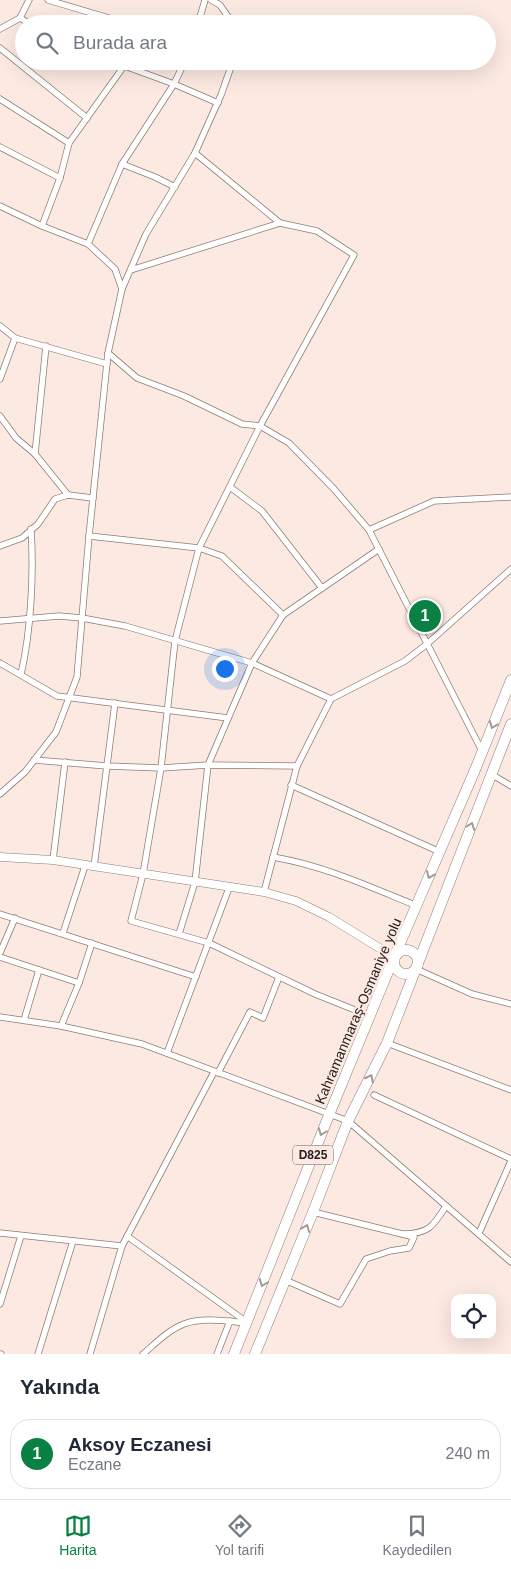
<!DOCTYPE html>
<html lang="tr">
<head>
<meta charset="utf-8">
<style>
	:root { --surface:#fff; --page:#f2f2f3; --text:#1f2937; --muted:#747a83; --line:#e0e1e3; --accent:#0b8043 }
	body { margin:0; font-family:Arial,sans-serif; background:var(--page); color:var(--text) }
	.controls { position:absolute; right:15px; bottom:15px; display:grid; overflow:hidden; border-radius:10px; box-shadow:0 5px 20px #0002 }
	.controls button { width:45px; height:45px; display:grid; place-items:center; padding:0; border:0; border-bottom:1px solid var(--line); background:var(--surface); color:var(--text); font:25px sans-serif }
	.you { position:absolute; left:224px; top:668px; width:18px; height:18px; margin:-12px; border:4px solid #fff; border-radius:50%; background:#1a73e8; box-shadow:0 0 0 8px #1a73e833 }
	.badge { display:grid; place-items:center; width:32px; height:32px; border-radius:50%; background:var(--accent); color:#fff; font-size:16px; font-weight:700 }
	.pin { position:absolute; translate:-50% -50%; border:2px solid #fff; box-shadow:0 1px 5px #0006 }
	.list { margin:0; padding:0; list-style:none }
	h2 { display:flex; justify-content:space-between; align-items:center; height:65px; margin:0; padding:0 20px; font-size:21px }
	h2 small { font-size:16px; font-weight:400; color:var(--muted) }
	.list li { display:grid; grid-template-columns:32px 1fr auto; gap:15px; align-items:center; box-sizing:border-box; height:70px; margin:0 10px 10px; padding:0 10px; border:1px solid var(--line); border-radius:20px }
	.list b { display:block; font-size:19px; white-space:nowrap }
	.list p { margin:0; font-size:16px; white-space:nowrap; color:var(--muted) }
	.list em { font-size:16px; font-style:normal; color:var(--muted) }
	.icon { flex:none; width:28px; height:28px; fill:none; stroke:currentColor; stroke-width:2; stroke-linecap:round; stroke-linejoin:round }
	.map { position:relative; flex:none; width:511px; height:1354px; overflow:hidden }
	.search { position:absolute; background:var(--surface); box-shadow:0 5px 20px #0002; left:15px; right:15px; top:15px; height:55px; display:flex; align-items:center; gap:12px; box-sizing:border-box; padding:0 18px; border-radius:28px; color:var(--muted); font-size:19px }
	.sheet { height:145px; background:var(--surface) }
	nav { display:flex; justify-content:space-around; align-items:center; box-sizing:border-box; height:70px; border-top:1px solid var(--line); background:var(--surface); font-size:14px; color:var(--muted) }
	nav a { display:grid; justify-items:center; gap:2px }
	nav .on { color:var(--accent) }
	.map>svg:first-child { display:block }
</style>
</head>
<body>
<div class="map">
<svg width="511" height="1354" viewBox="0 0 511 1354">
	<rect width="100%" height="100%" fill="#fce9e2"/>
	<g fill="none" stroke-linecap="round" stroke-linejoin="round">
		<g stroke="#8d7d77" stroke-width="7">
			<g id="street">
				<path d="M 48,0 L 129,24"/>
				<path d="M 211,0 L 220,5 L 233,24"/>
				<path d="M 20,18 L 30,24"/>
				<path d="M 198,24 L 205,0"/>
				<path d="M 0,29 L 20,18 L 29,0"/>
				<path d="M 0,48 L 87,118"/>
				<path d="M 111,61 L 174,84 L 218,103"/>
				<path d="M 0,99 L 69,143"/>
				<path d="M 0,147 L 60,178"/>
				<path d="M 195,153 L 280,223 L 317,231 L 354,255 L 260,426 L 199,548 L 175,641 L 161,768 L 143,874 L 131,921 L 209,943 L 315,994 L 370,1016"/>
				<path d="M 122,164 L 155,177 L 175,187"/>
				<path d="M 0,206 L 42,226 L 88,244 L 115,269 L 122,289"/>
				<path d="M 42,226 L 60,178 L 69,143 L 124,66"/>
				<path d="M 88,244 L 122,164 L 174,84 L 185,61"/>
				<path d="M 131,270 L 280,223"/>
				<path d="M 0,326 L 15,338 L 107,364"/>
				<path d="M 46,346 L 35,454 L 68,495"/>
				<path d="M 108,353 L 137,378 L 184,396 L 242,424 L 260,426 L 289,443 L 334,489 L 369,530 L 482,751"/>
				<path d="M 0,379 L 15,338"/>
				<path d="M 0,416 L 16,438 L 35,454"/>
				<path d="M 230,487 L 262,511 L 322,588"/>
				<path d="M 369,530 L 434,501 L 511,497"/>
				<path d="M 89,536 L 199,548 L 222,556 L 283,615"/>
				<path d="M 0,546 L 22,538 L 38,524 L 55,499 L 68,495 L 93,498"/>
				<path d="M 0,621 L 59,616 L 82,618 L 125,626 L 252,663 L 331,699"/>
				<path d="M 0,663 L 57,696 L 228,718"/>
				<path d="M 21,674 C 31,632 34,572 31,529"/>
				<path d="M 34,760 L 107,766 L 161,768 L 208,765 L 297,766"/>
				<path d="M 491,774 L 511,786"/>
				<path d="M 291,785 L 440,852"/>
				<path d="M 0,794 L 25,772 L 56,732 L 77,677 L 89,536 L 108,353 L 122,289 L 146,234 L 195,153 L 221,95 L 233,61"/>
				<path d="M 273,857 C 325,866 368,886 417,906"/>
				<path d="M 53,860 L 65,762"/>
				<path d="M 94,867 L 115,703"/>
				<path d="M 264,892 L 297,766 L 331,699 L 405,661 L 427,644 L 511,569"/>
				<path d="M 0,914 L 196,977"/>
				<path d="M 63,933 L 85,866"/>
				<path d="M 179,934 L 195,882 L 208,765 L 252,663 L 283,615 L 379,549"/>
				<path d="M 0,953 L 15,918"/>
				<path d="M 0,957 L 79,983"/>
				<path d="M 416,969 L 472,994 L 511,1004"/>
				<path d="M 0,1017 L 61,1026 L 142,1044 L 348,1121 L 511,1262"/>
				<path d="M 24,1020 L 39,970"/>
				<path d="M 61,1026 L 79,983 L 92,943"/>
				<path d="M 387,1043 L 511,1090"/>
				<path d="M 167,1053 L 229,888"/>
				<path d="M 218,1073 L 250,1012 L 263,1018 L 279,977"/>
				<path d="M 374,1095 L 511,1159"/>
				<path d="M 313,1212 L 402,1234"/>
				<path d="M 0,1233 L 122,1246"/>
				<path d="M 479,1233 L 511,1161"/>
				<path d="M 127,1236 L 248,1323"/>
				<path d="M 285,1280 L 340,1304 L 366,1259 L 390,1251 L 409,1248 L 414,1237 L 402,1234 C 428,1234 433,1227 446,1206"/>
				<path d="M 0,1304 L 21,1236"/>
				<path d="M 0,1354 L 1,1354"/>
				<path d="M 38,1354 L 73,1241"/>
				<path d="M 90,1354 L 122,1246 L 214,1072"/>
				<path d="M 143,1354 C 155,1344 168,1330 184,1324 C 202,1317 227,1321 245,1323"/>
				<path d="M 217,1354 L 230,1321"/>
			</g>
		</g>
		<g stroke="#8d7d77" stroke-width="9">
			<path id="secondary" d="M 0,857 L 53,860 L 264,892 L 296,901 L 329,917 L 394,957"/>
		</g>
		<g stroke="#8d7d77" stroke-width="11">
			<g id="highway">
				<circle cx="406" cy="962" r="12"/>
				<path d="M 234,1354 L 329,1115 L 394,957 L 475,770 L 511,680"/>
				<path d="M 255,1354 L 313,1212 L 348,1121 L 387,1043 L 511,724"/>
			</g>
		</g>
		<use href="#street" stroke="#fff" stroke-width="5.5"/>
		<use href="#secondary" stroke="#fff" stroke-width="8"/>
		<use href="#highway" stroke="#fff" stroke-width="10"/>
	</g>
	<defs><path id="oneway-chevron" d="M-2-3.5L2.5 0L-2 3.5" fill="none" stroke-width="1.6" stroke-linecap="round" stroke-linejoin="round" transform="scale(1.25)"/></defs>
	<g stroke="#9e9b9a">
		<use href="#oneway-chevron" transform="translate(493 725) rotate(112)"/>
		<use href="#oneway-chevron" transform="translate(471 826) rotate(-69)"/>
		<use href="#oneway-chevron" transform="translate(430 875) rotate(113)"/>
		<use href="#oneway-chevron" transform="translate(370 1078) rotate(-63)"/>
		<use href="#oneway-chevron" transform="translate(322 1132) rotate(111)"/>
		<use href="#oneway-chevron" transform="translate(306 1228) rotate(-68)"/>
		<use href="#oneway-chevron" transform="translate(263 1283) rotate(111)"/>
	</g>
	<g text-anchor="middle" stroke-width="5" stroke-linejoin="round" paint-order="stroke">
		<rect fill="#fce9e2" stroke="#675c59" stroke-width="1" x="293" y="1145.5" width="40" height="19" rx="4"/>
		<g font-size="12" font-weight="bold" fill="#27201e">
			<text x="313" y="1159">D825</text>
		</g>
		<g font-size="14" fill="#27201e" stroke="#fce9e2">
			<text transform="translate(358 1011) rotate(-67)" y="5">Kahramanmaraş-Osmaniye yolu</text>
		</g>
	</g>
</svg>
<div class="controls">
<button><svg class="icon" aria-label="locate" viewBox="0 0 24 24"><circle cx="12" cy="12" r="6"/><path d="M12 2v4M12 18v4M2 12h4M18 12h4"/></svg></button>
</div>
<div class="you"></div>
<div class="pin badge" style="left:425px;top:616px">1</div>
<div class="search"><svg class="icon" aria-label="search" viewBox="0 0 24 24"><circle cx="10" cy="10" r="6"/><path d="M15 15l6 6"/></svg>Burada ara</div>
</div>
<section class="sheet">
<h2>Yakında<small></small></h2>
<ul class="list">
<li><span class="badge">1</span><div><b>Aksoy Eczanesi</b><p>Eczane</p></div><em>240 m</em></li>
</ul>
</section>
<nav>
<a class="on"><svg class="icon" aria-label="map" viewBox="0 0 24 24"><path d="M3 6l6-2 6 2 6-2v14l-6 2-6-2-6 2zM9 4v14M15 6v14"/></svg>Harita</a>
<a><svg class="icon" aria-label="directions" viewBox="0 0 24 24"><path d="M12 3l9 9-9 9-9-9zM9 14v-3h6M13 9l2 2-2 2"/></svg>Yol tarifi</a>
<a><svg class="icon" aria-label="saved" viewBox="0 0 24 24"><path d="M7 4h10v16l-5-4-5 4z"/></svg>Kaydedilen</a>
</nav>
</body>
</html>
